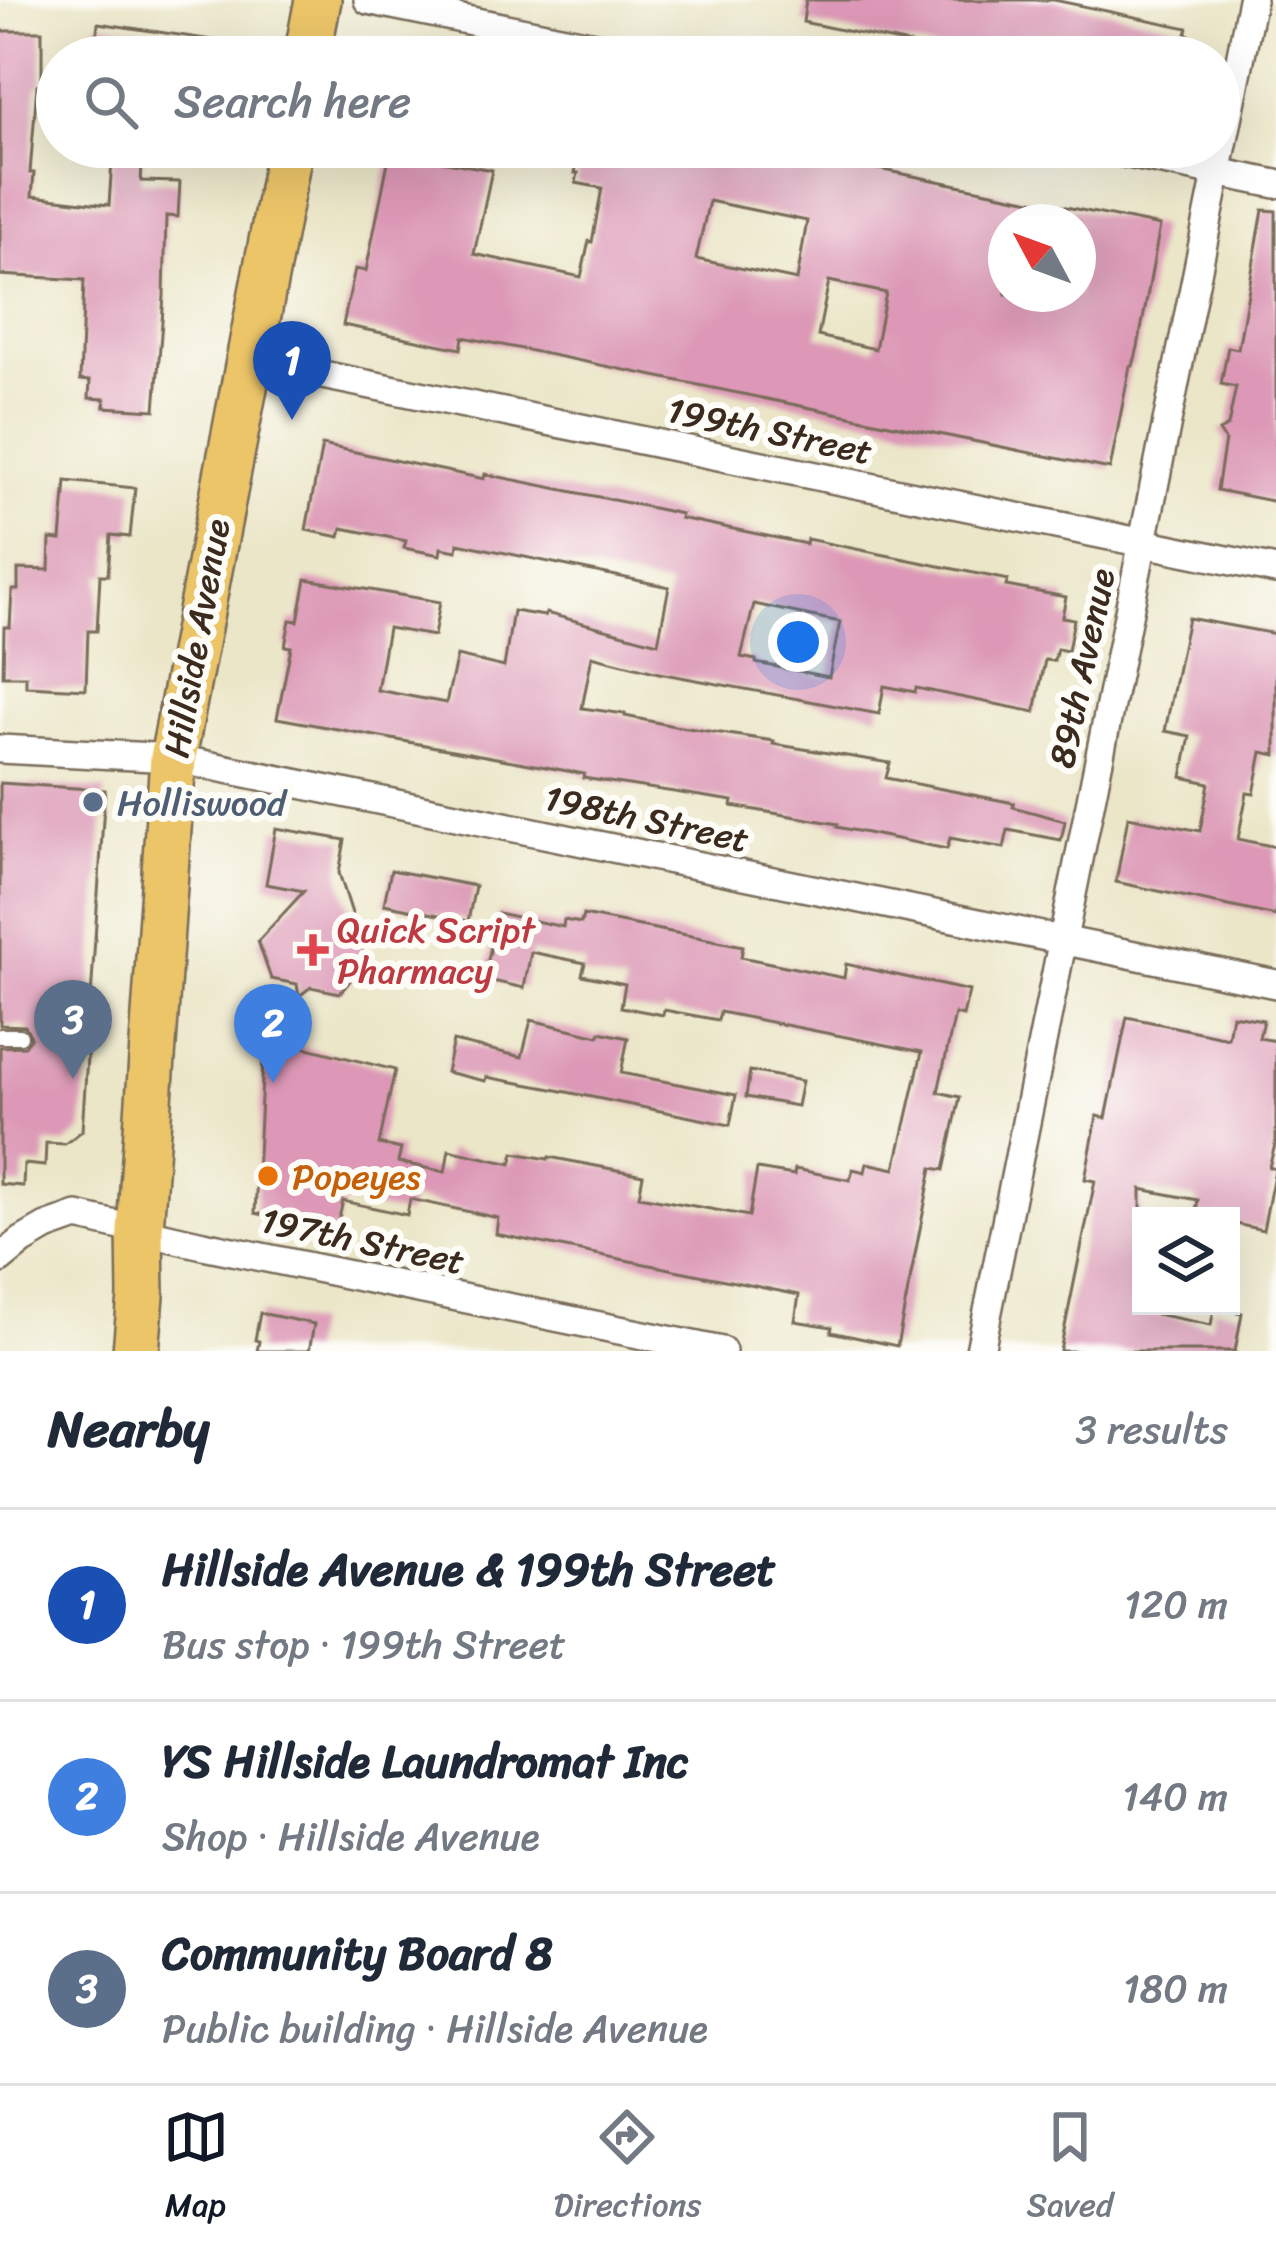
<!DOCTYPE html>
<html lang="en">
<head>
<meta charset="utf-8">
<style>
	:root { --surface:#fff; --page:#f6f6f7; --text:#1f2937; --muted:#747a83; --line:#e0e1e3; --accent:#111827 }
	body { margin:0; font-family:Sriracha,sans-serif; background:var(--page); color:var(--text) }
	.controls { position:absolute; right:36px; bottom:36px; display:grid; overflow:hidden; border-radius:0px; box-shadow:0 12px 48px #0002 }
	.controls button { width:108px; height:108px; display:grid; place-items:center; padding:0; border:0; border-bottom:3px solid var(--line); background:var(--surface); color:var(--text); font:60px sans-serif }
	.compass { position:absolute; left:988px; top:204px; width:108px; height:108px; border-radius:50%; background:var(--surface); box-shadow:0 12px 48px #0002; rotate:311deg }
	.you { position:absolute; left:798px; top:642px; width:42px; height:42px; margin:-30px; border:9px solid #fff; border-radius:50%; background:#1a73e8; box-shadow:0 0 0 18px #1a73e833 }
	.badge { display:grid; place-items:center; width:78px; height:78px; border-radius:50%; background:var(--accent); color:#fff; font-size:39px; font-weight:700 }
	.pin { position:absolute; translate:-50% -99px; filter:drop-shadow(0 3px 6px #0008) }
	.pin::after { content:''; position:absolute; top:63px; width:42px; height:36px; background:inherit; clip-path:polygon(0 0,100% 0,50% 100%) }
	.list { margin:0; padding:0; list-style:none }
	h2 { display:flex; justify-content:space-between; align-items:center; height:156px; margin:0; padding:0 48px; font-size:51px }
	h2 small { font-size:39px; font-weight:400; color:var(--muted) }
	.list li { display:grid; grid-template-columns:78px 1fr auto; gap:36px; align-items:center; box-sizing:border-box; height:192px; padding:0 48px; border-top:3px solid var(--line) }
	.list b { display:block; font-size:45px; white-space:nowrap }
	.list p { margin:0; font-size:39px; white-space:nowrap; color:var(--muted) }
	.list em { font-size:39px; font-style:normal; color:var(--muted) }
	.icon { flex:none; width:66px; height:66px; fill:none; stroke:currentColor; stroke-width:2; stroke-linecap:round; stroke-linejoin:round }
	.map { position:relative; flex:none; width:1276px; height:1351px; overflow:hidden }
	.search { position:absolute; background:var(--surface); box-shadow:0 12px 48px #0002; left:36px; right:36px; top:36px; height:132px; display:flex; align-items:center; gap:30px; box-sizing:border-box; padding:0 42px; border-radius:66px; color:var(--muted); font-size:45px }
	.sheet { height:732px; background:var(--surface) }
	nav { display:flex; justify-content:space-around; align-items:center; box-sizing:border-box; height:168px; border-top:3px solid var(--line); background:var(--surface); font-size:33px; color:var(--muted) }
	nav a { display:grid; justify-items:center; gap:6px }
	nav .on { color:var(--accent) }
	.map>svg:first-child { display:block }
</style>
</head>
<body>
<div class="map">
<svg width="1276" height="1351" viewBox="0 0 1276 1351">
	<rect width="100%" height="100%" fill="#fdfcf7"/>
	<filter id="ink" filterUnits="userSpaceOnUse"><feTurbulence type="fractalNoise" baseFrequency=".00833" numOctaves="2"/><feDisplacementMap in="SourceGraphic" scale="24" xChannelSelector="R" yChannelSelector="G"/><feConvolveMatrix kernelMatrix="1 2 1 2 8 2 1 2 1" color-interpolation-filters="sRGB"/></filter>
	<filter id="wash" filterUnits="userSpaceOnUse"><feTurbulence type="fractalNoise" baseFrequency=".004" numOctaves="4" result="noise"/><feDisplacementMap in="SourceGraphic" scale="48" xChannelSelector="R" yChannelSelector="G"/><feGaussianBlur stdDeviation="2.7" result="paint"/><feColorMatrix in="noise" values="0 0 0 0 0 0 0 0 0 0 0 0 0 0 0 0 0 1.4 0 .05"/><feComposite in="paint" operator="in"/></filter>
	<g filter="url(#wash)">
		<rect width="100%" height="100%" fill="#ebe6c8"/>
		<g id="blocks">
			<g fill="#dc98b6" fill-rule="evenodd">
				<path d="M 806,0 L 1054,0 L 1188,28 L 1186,34 L 1189,35 L 1185,57 L 941,57 L 943,51 L 803,22 Z"/>
				<path d="M 98,23 L 226,42 L 225,57 L 94,57 Z"/>
				<path d="M 0,31 L 42,31 L 42,85 L 37,85 L 30,173 L 34,173 L 32,196 L 109,205 L 113,147 L 143,147 L 141,181 L 180,182 L 178,217 L 166,216 L 164,296 L 155,410 L 104,407 L 105,399 L 89,398 L 90,381 L 80,380 L 84,280 L 0,275 Z"/>
				<path d="M 580,147 L 770,147 L 1160,226 L 1138,347 L 1133,366 L 1130,366 L 1110,469 L 463,337 L 461,349 L 343,325 L 355,269 L 366,271 L 390,152 L 492,170 L 474,254 L 581,277 L 589,241 L 592,242 L 602,188 L 576,183 L 578,173 L 575,173 ZM 709,201 L 807,221 L 797,280 L 696,259 ZM 1006,222 L 1078,222 L 1078,294 L 1006,294 ZM 829,281 L 886,293 L 875,349 L 818,336 Z"/>
				<path d="M 1263,210 L 1276,211 L 1276,502 L 1217,490 L 1225,440 L 1219,431 L 1228,426 L 1236,387 L 1221,384 L 1228,347 L 1238,349 Z"/>
				<path d="M 322,445 L 484,479 L 485,474 L 648,507 L 681,514 L 680,518 L 806,544 L 807,539 L 1008,580 L 1006,586 L 1066,597 L 1062,617 L 1074,619 L 1068,651 L 1057,649 L 1054,661 L 1045,660 L 1035,712 L 916,688 L 915,692 L 884,686 L 879,714 L 659,673 L 592,656 L 582,708 L 625,714 L 625,716 L 674,726 L 774,741 L 773,744 L 890,763 L 886,778 L 1014,803 L 1013,807 L 1065,821 L 1061,840 L 1008,830 L 1004,848 L 950,838 L 947,849 L 837,827 L 838,824 L 732,806 L 733,801 L 583,778 L 584,774 L 277,718 L 291,647 L 285,646 L 290,620 L 298,621 L 306,579 L 440,602 L 434,636 L 388,628 L 377,690 L 446,703 L 457,656 L 504,667 L 513,611 L 545,616 L 546,613 L 658,643 L 669,587 L 458,543 L 457,551 L 441,548 L 440,555 L 404,548 L 406,541 L 368,533 L 342,528 L 340,537 L 306,530 ZM 754,604 L 840,622 L 829,677 L 756,663 L 756,660 L 741,657 Z"/>
				<path d="M 66,481 L 135,488 L 130,537 L 111,535 L 108,575 L 100,575 L 97,631 L 88,631 L 86,689 L 26,686 L 26,676 L 3,676 L 4,627 L 10,627 L 12,590 L 18,590 L 18,569 L 49,570 L 50,539 L 61,540 Z"/>
				<path d="M 1188,618 L 1276,634 L 1276,755 L 1262,752 L 1254,794 L 1247,793 L 1238,839 L 1276,847 L 1276,916 L 1116,882 L 1128,817 L 1200,831 L 1209,783 L 1182,777 L 1190,736 L 1165,731 Z"/>
				<path d="M 0,783 L 105,790 L 82,1131 L 65,1144 L 46,1143 L 45,1166 L 24,1164 L 23,1186 L 0,1184 L 0,1047 L 25,1046 L 31,1037 L 25,1026 L 0,1025 Z"/>
				<path d="M 276,828 L 345,840 L 339,873 L 367,960 L 340,993 L 311,987 L 299,996 L 297,984 L 271,979 L 258,941 L 304,891 L 266,884 Z"/>
				<path d="M 391,870 L 475,886 L 468,921 L 384,904 Z"/>
				<path d="M 498,913 L 563,927 L 564,920 L 581,923 L 583,915 L 743,946 L 741,957 L 844,978 L 846,964 L 969,991 L 963,1016 L 955,1014 L 938,1092 L 960,1097 L 944,1170 L 932,1168 L 897,1346 L 831,1332 L 832,1327 L 795,1321 L 799,1295 L 496,1234 L 498,1218 L 410,1199 L 407,1215 L 343,1201 L 336,1231 L 255,1213 L 264,1041 L 276,1040 L 395,1070 L 379,1144 L 401,1149 L 398,1162 L 445,1172 L 449,1150 L 511,1164 L 514,1153 L 548,1159 L 549,1157 L 643,1175 L 639,1196 L 749,1216 L 757,1169 L 794,1175 L 795,1169 L 850,1180 L 853,1169 L 865,1172 L 867,1163 L 895,1169 L 922,1052 L 720,1012 L 718,1020 L 664,1010 L 663,1015 L 621,1007 L 625,984 L 582,975 L 585,963 L 531,952 L 524,988 L 484,979 Z"/>
				<path d="M 1232,1015 L 1263,1020 L 1259,1038 L 1276,1041 L 1276,1141 L 1269,1167 L 1275,1169 L 1263,1230 L 1231,1223 L 1231,1216 L 1195,1216 L 1198,1200 L 1141,1189 L 1141,1311 L 1211,1325 L 1214,1308 L 1242,1313 L 1235,1351 L 1060,1351 L 1095,1181 L 1085,1179 L 1097,1116 L 1106,1118 L 1127,1017 L 1228,1038 Z"/>
				<path d="M 531,1020 L 599,1036 L 600,1032 L 628,1038 L 621,1073 L 736,1095 L 730,1125 L 547,1088 L 486,1077 L 485,1081 L 446,1072 L 453,1041 L 522,1057 Z"/>
				<path d="M 750,1071 L 802,1081 L 797,1106 L 746,1097 Z"/>
				<path d="M 260,1313 L 314,1324 L 309,1351 L 257,1351 L 259,1341 L 255,1340 Z"/>
			</g>
		</g>
	</g>
	<g filter="url(#ink)">
		<use href="#blocks" fill-opacity="0" stroke="#796c5a" stroke-width="3"/>
		<g fill="none" stroke-linecap="round" stroke-linejoin="round">
			<g stroke="#796c5a" stroke-width="18">
				<path id="lane" d="M 0,1036 L 20,1036"/>
			</g>
			<g stroke="#796c5a" stroke-width="32">
				<g id="street">
					<path d="M 368,0 L 649,57"/>
					<path d="M 1094,147 L 1276,184"/>
					<path d="M 249,360 L 1276,570"/>
					<path d="M 0,749 L 173,758 L 1276,984"/>
					<path d="M 0,1259 L 22,1241 L 46,1227 L 77,1216 L 203,1245 L 722,1351"/>
					<path d="M 980,1351 L 1252,0"/>
				</g>
			</g>
			<g stroke="#796c5a" stroke-width="50">
				<g id="primary">
					<path d="M 307,57 L 318,0"/>
					<path d="M 136,1351 L 141,1296 L 140,1230 L 173,758 L 290,147"/>
				</g>
			</g>
			<use href="#lane" stroke="#fff" stroke-width="14"/>
			<use href="#street" stroke="#fff" stroke-width="27"/>
			<use href="#primary" stroke="#ecc569" stroke-width="45"/>
		</g>
	</g>
	<circle fill="#5c6f8a" stroke="#fdfcf7" stroke-width="4.5" cx="93" cy="802" r="12"/>
	<path fill="#e0444e" stroke="#fdfcf7" stroke-width="4.5" d="M307 932h12v12h12v12h-12v12h-12v-12h-12v-12h12z"/>
	<circle fill="#e8710a" stroke="#fdfcf7" stroke-width="4.5" cx="268" cy="1176" r="12"/>
	<g text-anchor="middle" stroke-width="12" stroke-linejoin="round" paint-order="stroke">
		<g font-size="36" fill="#3b2a1e" stroke="#fdfcf7">
			<text transform="translate(770 430) rotate(12)" y="13">199th Street</text>
			<text transform="translate(196 638) rotate(-80)" y="13">Hillside Avenue</text>
			<text transform="translate(1081 668) rotate(-78)" y="13">89th Avenue</text>
			<text transform="translate(647 818) rotate(12)" y="13">198th Street</text>
			<text transform="translate(363 1240) rotate(12)" y="13">197th Street</text>
		</g>
		<g font-size="36" fill="#4e5e75" stroke="#fdfcf7" text-anchor="start">
			<text x="117" y="815">Holliswood</text>
		</g>
		<g font-size="36" fill="#be3a42" stroke="#fdfcf7" text-anchor="start">
			<text x="337" y="942">Quick Script<tspan x="337" dy="41">Pharmacy</tspan></text>
		</g>
		<g font-size="36" fill="#c56008" stroke="#fdfcf7" text-anchor="start">
			<text x="292" y="1189">Popeyes</text>
		</g>
	</g>
</svg>
<div class="controls">
<button><svg class="icon" aria-label="layers" viewBox="0 0 24 24"><path d="M12 4l9 5-9 5-9-5zM3 14l9 5 9-5"/></svg></button>
</div>
<svg class="compass" viewBox="-18 -18 36 36"><path d="M0-13l5 13h-10z" fill="#e53935"/><path d="M0 13l5-13h-10z" fill="#747a83"/></svg>
<div class="you"></div>
<div class="pin badge" style="left:292px;top:420px;background:#1a4fb4">1</div>
<div class="pin badge" style="left:273px;top:1083px;background:#3f7fe0">2</div>
<div class="pin badge" style="left:73px;top:1079px;background:#5c6f8a">3</div>
<div class="search"><svg class="icon" aria-label="search" viewBox="0 0 24 24"><circle cx="10" cy="10" r="6"/><path d="M15 15l6 6"/></svg>Search here</div>
</div>
<section class="sheet">
<h2>Nearby<small>3 results</small></h2>
<ul class="list">
<li><span class="badge" style="background:#1a4fb4">1</span><div><b>Hillside Avenue &amp; 199th Street</b><p>Bus stop · 199th Street</p></div><em>120 m</em></li>
<li><span class="badge" style="background:#3f7fe0">2</span><div><b>YS Hillside Laundromat Inc</b><p>Shop · Hillside Avenue</p></div><em>140 m</em></li>
<li><span class="badge" style="background:#5c6f8a">3</span><div><b>Community Board 8</b><p>Public building · Hillside Avenue</p></div><em>180 m</em></li>
</ul>
</section>
<nav>
<a class="on"><svg class="icon" aria-label="map" viewBox="0 0 24 24"><path d="M3 6l6-2 6 2 6-2v14l-6 2-6-2-6 2zM9 4v14M15 6v14"/></svg>Map</a>
<a><svg class="icon" aria-label="directions" viewBox="0 0 24 24"><path d="M12 3l9 9-9 9-9-9zM9 14v-3h6M13 9l2 2-2 2"/></svg>Directions</a>
<a><svg class="icon" aria-label="saved" viewBox="0 0 24 24"><path d="M7 4h10v16l-5-4-5 4z"/></svg>Saved</a>
</nav>
</body>
</html>
